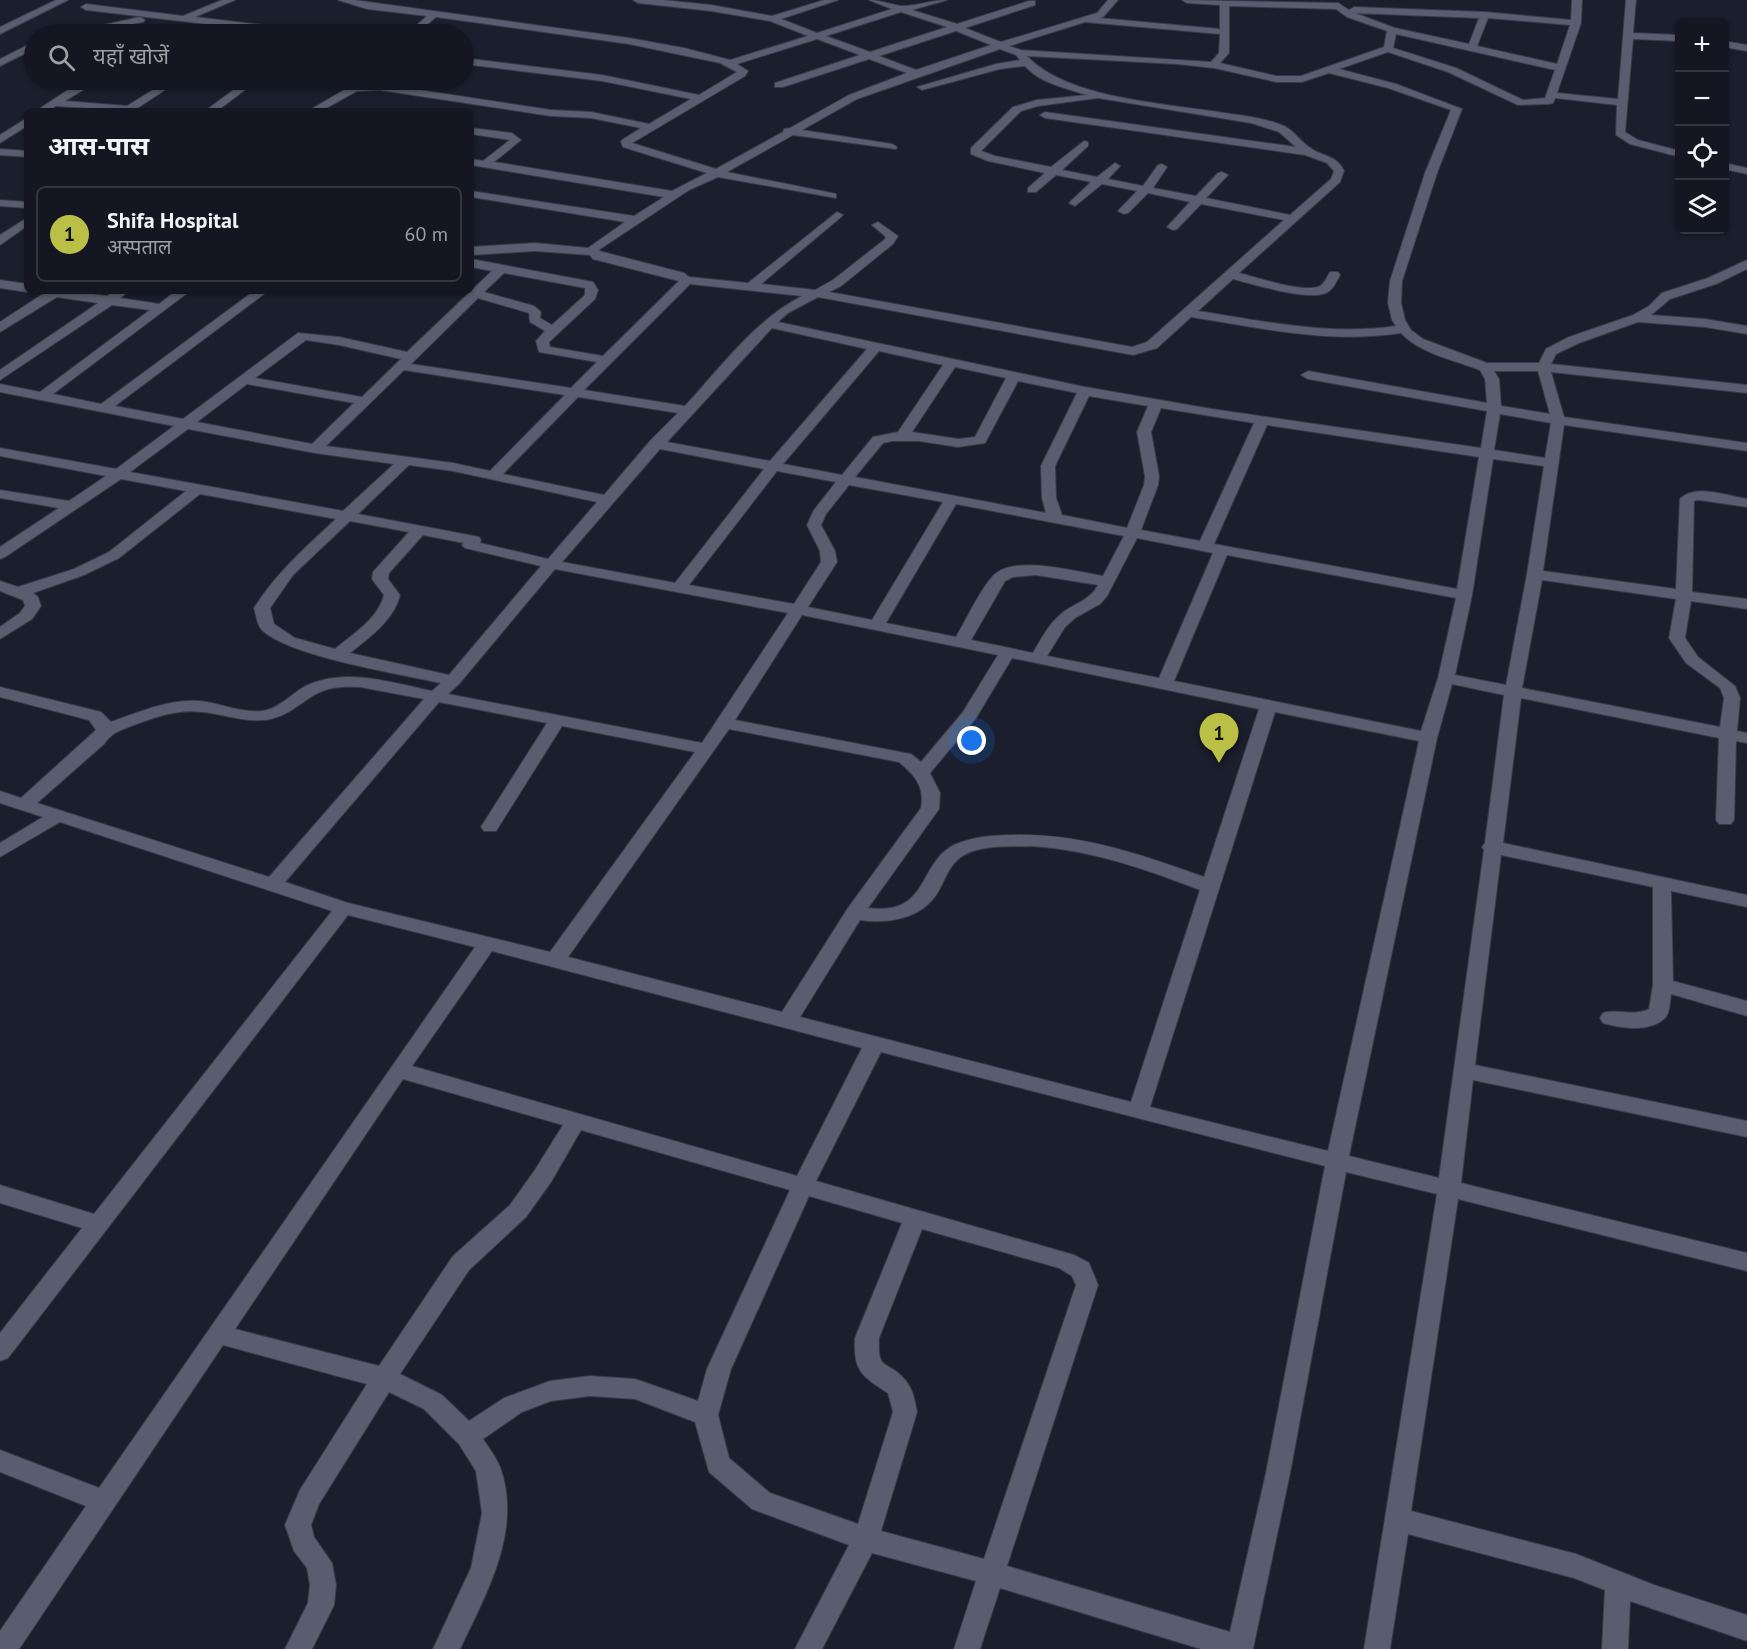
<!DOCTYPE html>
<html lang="hi">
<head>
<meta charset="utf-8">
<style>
	:root { --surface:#141622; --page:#1d1f2a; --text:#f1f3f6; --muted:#9d9fa5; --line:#333540; --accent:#bac045 }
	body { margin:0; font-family:"PT Sans","Noto Sans Devanagari",sans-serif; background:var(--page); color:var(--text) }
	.controls { position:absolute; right:18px; top:18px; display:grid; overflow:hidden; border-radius:9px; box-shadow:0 2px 4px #0004 }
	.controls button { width:54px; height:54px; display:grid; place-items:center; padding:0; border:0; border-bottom:2px solid var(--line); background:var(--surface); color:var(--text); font:30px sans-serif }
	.you { position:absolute; left:972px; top:741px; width:21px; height:21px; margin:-15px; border:4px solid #fff; border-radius:50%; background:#1a73e8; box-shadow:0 0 0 9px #1a73e833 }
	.badge { display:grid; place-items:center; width:39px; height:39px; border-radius:50%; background:var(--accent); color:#111; font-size:20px; font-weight:700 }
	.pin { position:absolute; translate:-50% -50px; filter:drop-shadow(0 2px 3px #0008) }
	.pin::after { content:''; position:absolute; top:32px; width:21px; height:18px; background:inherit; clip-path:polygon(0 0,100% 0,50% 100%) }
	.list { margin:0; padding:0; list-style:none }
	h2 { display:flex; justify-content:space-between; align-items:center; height:78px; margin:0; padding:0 24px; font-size:26px }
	h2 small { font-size:20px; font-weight:400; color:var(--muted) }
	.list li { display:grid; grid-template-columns:39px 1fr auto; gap:18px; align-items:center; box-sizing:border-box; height:96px; margin:0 12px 12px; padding:0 12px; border:2px solid var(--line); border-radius:9px }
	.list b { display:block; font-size:22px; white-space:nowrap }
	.list p { margin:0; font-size:20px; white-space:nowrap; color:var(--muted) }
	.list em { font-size:20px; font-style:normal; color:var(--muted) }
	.icon { flex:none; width:33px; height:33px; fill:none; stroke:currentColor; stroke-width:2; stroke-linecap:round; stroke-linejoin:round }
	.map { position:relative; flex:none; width:1747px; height:1649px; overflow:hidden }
	.search { position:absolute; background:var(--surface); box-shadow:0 2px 4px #0004; left:24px; top:24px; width:450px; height:66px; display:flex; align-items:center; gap:15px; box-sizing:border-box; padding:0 21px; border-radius:33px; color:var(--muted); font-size:22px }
	.panel { position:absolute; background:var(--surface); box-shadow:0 2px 4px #0004; left:24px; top:108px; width:450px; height:186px; border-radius:9px }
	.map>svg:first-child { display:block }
</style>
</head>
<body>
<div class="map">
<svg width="1747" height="1649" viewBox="0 0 1747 1649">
	<rect width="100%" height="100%" fill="#1a1e2d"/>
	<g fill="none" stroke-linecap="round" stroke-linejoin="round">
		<g stroke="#383b47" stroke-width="2">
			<g id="street">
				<path d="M 56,0 L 68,0 L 0,34 L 0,27 Z"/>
				<path d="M 222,0 L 235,0 L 195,17 L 312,31 L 317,34 L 292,34 L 86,10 L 81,7 L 86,4 L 183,16 Z"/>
				<path d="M 338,0 L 354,0 L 629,38 L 684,48 L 730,60 L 808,36 L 770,21 L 711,11 L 638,3 L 633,0 L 663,0 L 711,5 L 772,16 L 824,0 L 838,0 L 781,19 L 817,33 L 892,9 L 869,0 C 882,0 894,6 903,6 C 917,6 931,0 947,0 L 912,10 L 957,24 L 1029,1 L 1035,1 L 1035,5 L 965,28 L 1001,42 L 1097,13 L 1108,0 L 1118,0 L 1103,17 L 1099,18 L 1220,29 L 1220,5 L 1187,3 L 1182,0 L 1338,3 L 1349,10 L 1354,7 L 1485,12 L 1571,20 L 1572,0 L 1582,0 L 1581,23 L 1557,93 L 1618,99 L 1626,0 L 1636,0 L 1633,33 L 1680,35 L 1680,41 L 1633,39 L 1625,132 L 1638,140 L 1680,151 L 1680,157 L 1630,144 L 1616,135 L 1617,105 L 1555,98 L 1553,103 L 1549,104 L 1518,105 L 1448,72 L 1388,52 L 1339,69 L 1396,84 L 1462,109 L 1437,173 L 1402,281 L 1401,303 L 1405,320 L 1411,330 L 1423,339 L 1487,363 L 1539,363 L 1546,349 L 1569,337 L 1633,315 L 1649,306 L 1662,293 L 1708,278 L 1747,260 L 1747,269 L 1716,284 L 1670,299 L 1651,315 L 1705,319 L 1747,326 L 1747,334 L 1705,327 L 1638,322 L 1579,343 L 1556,354 L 1551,364 L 1747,385 L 1747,393 L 1551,372 L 1564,417 L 1747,443 L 1747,451 L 1564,425 L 1543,571 L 1676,589 L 1680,499 C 1695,483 1728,496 1747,499 L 1747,507 L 1699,500 L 1694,501 L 1692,592 L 1747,599 L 1747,609 L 1691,601 L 1685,638 L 1698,657 L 1735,686 L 1740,698 L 1737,731 L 1747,733 L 1747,743 L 1736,741 L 1734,820 L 1731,824 L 1719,824 L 1716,820 L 1719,738 L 1521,698 L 1503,843 L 1747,895 L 1747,907 L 1671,891 L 1673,981 L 1747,1001 L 1747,1016 L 1671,994 C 1670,1001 1670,1013 1665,1018 C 1650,1033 1620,1028 1603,1023 L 1600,1018 L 1603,1013 C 1618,1008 1633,1017 1649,1009 L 1653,985 L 1653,887 L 1501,855 L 1475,1065 L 1747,1121 L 1747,1137 L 1473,1080 L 1461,1183 L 1747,1253 L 1747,1271 L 1458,1199 L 1411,1511 L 1576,1554 L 1654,1585 L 1747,1615 L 1747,1641 L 1630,1601 L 1628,1649 L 1602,1649 L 1605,1590 L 1574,1578 L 1408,1534 L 1390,1649 L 1364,1649 L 1437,1194 L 1346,1172 L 1290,1473 L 1253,1649 L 1201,1649 L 1000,1588 L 980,1649 L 954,1649 L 976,1581 L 872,1553 L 822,1649 L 795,1649 L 849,1545 L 752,1509 L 709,1472 L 695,1422 L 635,1399 L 590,1396 L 551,1401 L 522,1412 L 483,1439 C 489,1448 496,1457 500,1467 C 523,1530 486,1594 460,1649 L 433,1649 L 471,1568 L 482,1513 L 476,1471 L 459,1444 L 424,1409 L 389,1392 L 319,1504 L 311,1525 L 314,1537 L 332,1563 L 336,1585 L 334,1605 L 312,1649 L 285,1649 L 308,1603 L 310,1585 L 307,1568 L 294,1551 L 285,1525 L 300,1490 L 367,1384 L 223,1345 L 19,1649 L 0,1649 L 0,1631 L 86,1506 L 0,1472 L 0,1450 L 99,1488 L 475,947 L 348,915 L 8,1358 L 0,1361 L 0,1333 L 82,1228 L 0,1203 L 0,1185 L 94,1214 L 332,911 L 60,822 L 0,857 L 0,843 L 43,817 L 0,803 L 0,791 L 21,798 L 96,730 L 89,720 L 0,697 L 0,687 L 101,712 L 111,722 C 139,712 169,699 199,701 C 221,703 245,715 267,710 C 283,706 295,690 310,684 C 350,668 393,683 432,691 L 441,683 C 400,674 288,656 262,630 C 257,625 256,614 254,608 C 276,573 306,547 336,519 L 200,494 L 119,558 L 84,575 L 33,593 L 38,597 L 41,606 L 32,619 L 0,639 L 0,627 L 20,613 L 25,606 L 23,600 L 0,591 L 0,581 L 18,587 L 74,569 L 109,552 L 186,491 L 121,479 L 5,557 L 0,559 L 0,547 L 59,508 L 0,498 L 0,490 L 69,501 L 106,476 L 0,456 L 0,448 L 116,469 L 174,426 L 0,392 L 0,384 L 40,392 L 150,310 L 112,305 L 0,380 L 0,370 L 98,303 L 57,297 L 0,332 L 0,322 L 43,294 L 38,291 L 69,291 L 107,296 L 115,291 L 129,291 L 120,298 L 159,304 L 176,291 L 190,291 L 53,394 L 101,404 L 254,291 L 268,291 L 115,406 L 183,419 L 298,333 L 339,337 L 407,352 L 492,271 L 471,267 L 471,259 L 593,282 L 598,290 L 595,299 L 549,342 L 550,347 L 603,356 L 679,281 L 593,259 L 590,255 L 535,251 L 471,255 L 471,247 L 535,243 L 588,248 L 625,222 L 471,197 L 471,191 L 634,216 L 664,197 L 471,165 L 471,159 L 483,161 L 510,140 L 471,134 L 471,128 L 512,133 L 521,140 L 494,162 L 672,191 L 707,173 L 623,147 L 621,142 L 622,140 L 641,128 L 591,118 L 551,116 L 380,90 L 357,91 L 321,111 L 308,111 L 351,86 L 380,84 L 551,110 L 591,112 L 649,124 L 691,99 L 602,81 L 464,64 L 464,58 L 602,75 L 699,95 L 737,72 L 720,63 L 629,44 L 436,17 L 416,34 L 407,34 L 427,16 L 367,9 ZM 1229,6 L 1336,9 L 1347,17 L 1387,31 L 1384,47 L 1301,76 L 1276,76 L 1220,63 L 1229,53 ZM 901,12 L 947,27 L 870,52 L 826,36 ZM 1352,12 L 1354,13 L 1479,18 L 1469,44 L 1395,28 ZM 1488,18 L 1570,25 L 1557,64 L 1477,46 ZM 1085,22 L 1220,34 L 1219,53 L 1211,62 L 1021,50 L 1009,46 ZM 956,31 L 991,45 L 916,70 L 879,56 ZM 1396,34 L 1555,70 L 1545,98 L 1523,100 L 1456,68 L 1393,48 ZM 817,39 L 860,55 L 775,83 L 775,87 L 783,87 L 869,59 L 907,73 L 849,95 L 790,128 L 784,129 L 783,132 L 716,169 L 632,143 L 745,76 L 748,71 L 737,64 ZM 1000,49 L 1016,55 L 1020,60 L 996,64 L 917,87 L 922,90 L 1000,69 L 1025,66 C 1040,83 1065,88 1087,95 L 1037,100 L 1013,107 L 971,148 L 971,154 L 988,161 L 1045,173 L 1028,188 L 1028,192 L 1036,192 L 1056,175 L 1091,182 L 1069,203 L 1075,206 L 1102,184 L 1137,191 L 1118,211 L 1124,214 L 1128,213 L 1148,193 L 1190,202 L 1167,227 L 1173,230 L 1177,229 L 1201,204 L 1284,220 L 1147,342 L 1132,347 L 829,292 L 841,286 L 893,244 L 898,236 L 878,222 L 872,225 L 886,237 L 884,240 L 833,280 L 815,290 L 761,284 L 841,217 L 843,215 L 837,212 L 748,283 L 689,277 L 684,273 L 599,251 L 600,249 L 689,190 L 718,177 L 836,198 L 836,194 L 832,193 L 727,172 L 793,135 L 896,149 L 897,147 L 892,144 L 802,130 L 857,99 ZM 1027,56 L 1177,64 L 1214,68 L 1276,82 L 1302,82 L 1329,73 L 1388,88 L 1451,110 L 1425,173 L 1390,281 L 1388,303 L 1392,320 L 1396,326 C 1329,336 1264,321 1198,311 L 1233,279 C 1253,284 1307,301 1326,293 C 1333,290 1336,282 1340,275 L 1338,272 L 1330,272 C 1327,277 1324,285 1318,287 C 1299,292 1259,278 1239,273 L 1340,182 L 1344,171 C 1337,156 1325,157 1312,149 C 1301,143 1295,131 1284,126 C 1268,119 1248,116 1231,114 C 1174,104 1067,100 1027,56 ZM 1098,98 L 1251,123 L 1279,132 L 1296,147 L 1045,112 L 1040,115 L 1045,118 L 1305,155 L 1327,163 L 1334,171 L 1331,179 L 1290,215 L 1206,198 L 1228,175 L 1222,172 L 1218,173 L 1196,196 L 1153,188 L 1167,167 L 1162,164 L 1158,165 L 1143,186 L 1108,179 L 1120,166 L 1115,163 L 1097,177 L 1062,170 L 1088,146 L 1088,142 L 1084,141 L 1051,167 L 995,156 L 981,151 L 1021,111 L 1038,106 ZM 504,273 L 585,288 L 585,295 L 552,325 L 540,318 L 541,312 L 534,306 L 484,292 ZM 690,284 L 802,296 C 755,320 721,367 685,406 L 584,390 ZM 818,297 L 1133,355 L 1157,348 L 1191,317 C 1261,328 1329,344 1401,333 C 1421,354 1454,360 1480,370 L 1485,379 L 1487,403 L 1308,371 L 1301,375 L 1308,379 L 1487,411 L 1481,448 L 1212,409 L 1085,387 L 778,322 L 788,313 ZM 478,298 L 529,313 L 530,322 L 545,331 L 536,341 L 539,352 L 597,362 L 571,388 L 411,364 ZM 772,328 L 867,349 L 770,461 L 667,442 ZM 306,340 L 339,345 L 401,359 L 362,397 L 255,378 ZM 879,351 L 943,365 L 898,432 L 873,437 L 842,475 L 783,464 ZM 955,367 L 1006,378 L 975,437 L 958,439 L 912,432 ZM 404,370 L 565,395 L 490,471 L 453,463 L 326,446 ZM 1494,371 L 1538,371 L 1550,414 L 1501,406 L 1499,379 ZM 1018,381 L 1077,393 L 1041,466 L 1042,498 L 1046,513 L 855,477 L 883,443 L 892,441 L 919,441 L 958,447 L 985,443 ZM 247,384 L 354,403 L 312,444 L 197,422 ZM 1089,396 L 1148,406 L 1137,432 L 1145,476 L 1144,485 L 1127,528 L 1062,515 L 1056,498 L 1055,466 ZM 578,397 L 678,413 L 650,441 L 604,495 L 503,474 ZM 1161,408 L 1254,423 L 1200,541 L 1141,530 L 1158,485 L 1159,476 L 1151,432 ZM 1500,414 L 1551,423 L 1545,458 L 1494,450 ZM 1267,425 L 1479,457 L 1457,589 L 1214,544 ZM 188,429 L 315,453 L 394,464 L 343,511 L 130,472 ZM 660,449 L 764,469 L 675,583 L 562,562 ZM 1493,459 L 1544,466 L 1527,574 L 1506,685 L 1455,675 L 1472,595 ZM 409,465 L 453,471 L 597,502 L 548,559 L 480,543 L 481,540 L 479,537 L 474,536 L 358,514 ZM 777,471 L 836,482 L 814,510 L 807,525 L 820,551 L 821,562 L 794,604 L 689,585 ZM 849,485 L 943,502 L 872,620 L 808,607 L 837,562 L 835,551 L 821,525 L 826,514 ZM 956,504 L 1124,536 L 1103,576 C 1077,572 1013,554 993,576 C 980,590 966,620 956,637 L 886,623 ZM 350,521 L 409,532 L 373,572 L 372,579 L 384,595 C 378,619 353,634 335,649 L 295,638 L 274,624 L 270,608 L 293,575 ZM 423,535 L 464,543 L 462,545 L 465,548 L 541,566 L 449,675 L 350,653 C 370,637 394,620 400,595 L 388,579 L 389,573 ZM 1137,538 L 1213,553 L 1159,678 L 1047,656 L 1065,627 L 1075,618 L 1100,604 L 1107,596 ZM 1227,555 L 1456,598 L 1438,678 L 1421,731 L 1174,681 ZM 555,569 L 788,613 L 702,743 L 448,694 L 459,684 ZM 1036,575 L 1098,585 C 1090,601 1074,603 1061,614 C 1049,624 1041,639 1033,653 L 971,640 L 1005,581 L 1013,577 ZM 1542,580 L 1676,599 L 1669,638 L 1686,663 L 1720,688 L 1724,698 L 1720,727 L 1522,688 ZM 802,615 L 998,655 L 963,712 L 921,762 L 911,754 L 905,753 L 735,720 ZM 1012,658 L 1259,709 L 1204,877 C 1142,855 1080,833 1013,835 C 993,835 972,837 954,845 C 917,864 930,916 868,908 L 939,809 L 940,793 L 930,773 L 976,718 ZM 1452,684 L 1504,695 L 1485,843 L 1482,847 L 1484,850 L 1439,1178 L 1349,1156 L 1437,738 ZM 360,687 L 424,699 L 269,877 L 37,803 L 104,744 C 112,732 121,730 134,725 C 156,717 178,709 202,712 C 225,714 248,724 271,719 C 287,715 297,706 311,697 C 326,687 342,686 360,687 ZM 439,702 L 547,723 L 481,827 L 484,831 L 496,831 L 562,726 L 695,752 L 550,952 L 348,903 L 285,882 ZM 1275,712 L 1419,741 L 1328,1151 L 1150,1107 ZM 729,729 L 899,762 C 915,775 925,787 921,808 L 848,908 L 782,1012 L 568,957 ZM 1032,846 C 1092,850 1145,869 1200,890 L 1131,1102 L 800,1017 L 860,920 C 888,924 922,919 938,892 C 946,878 949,864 964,855 C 984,844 1011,847 1032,846 ZM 492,951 L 862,1048 L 797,1176 L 412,1066 ZM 881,1052 L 1325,1166 L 1266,1473 L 1230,1632 L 1007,1566 L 1098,1285 L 1089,1263 L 1074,1255 L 816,1181 ZM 403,1079 L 563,1125 L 535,1170 L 510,1205 L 453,1256 L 379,1366 L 235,1329 ZM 581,1130 L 790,1190 L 707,1369 L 698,1401 L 635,1379 L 590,1376 L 550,1381 L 504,1398 L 469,1421 L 442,1395 L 400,1374 L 469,1270 L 526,1217 L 551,1182 ZM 809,1196 L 902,1223 L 855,1338 C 853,1370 861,1376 888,1393 L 893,1412 L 858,1524 L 770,1493 L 729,1458 L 718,1415 L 731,1369 ZM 922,1229 L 1059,1268 L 1072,1276 L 1076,1285 L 984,1559 L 881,1531 L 917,1412 C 915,1401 913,1389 905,1380 C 888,1359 877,1374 879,1338 Z"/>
				<path d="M 140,17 L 145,20 L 143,22 L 80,34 L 63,34 Z"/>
				<path d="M 1724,41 L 1747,45 L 1747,51 L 1724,47 Z"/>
				<path d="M 34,42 L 34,49 L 0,66 L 0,59 Z"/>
				<path d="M 83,80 L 93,80 L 83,90 L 65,101 L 127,106 L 169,80 L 180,80 L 133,111 L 56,106 L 48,111 L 36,111 Z"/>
				<path d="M 247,80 L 258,80 L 217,111 L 205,111 Z"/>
				<path d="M 27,118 L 27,126 L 0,143 L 0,135 Z"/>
				<path d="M 0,149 L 27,151 L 27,157 L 0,155 Z"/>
				<path d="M 1724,163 L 1747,168 L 1747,174 L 1724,169 Z"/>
				<path d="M 0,200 L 27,202 L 27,208 L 0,206 Z"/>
				<path d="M 27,218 L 27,226 L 0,245 L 0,235 Z"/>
				<path d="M 0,280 L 27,284 L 27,291 L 30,291 L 27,292 L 0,288 Z"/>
			</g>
		</g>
		<use href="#street" fill="#585d6f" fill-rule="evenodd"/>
	</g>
</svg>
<div class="controls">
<button>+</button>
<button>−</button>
<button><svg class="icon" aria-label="locate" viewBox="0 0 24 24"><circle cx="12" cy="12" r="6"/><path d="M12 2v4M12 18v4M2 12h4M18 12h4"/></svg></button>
<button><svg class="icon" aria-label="layers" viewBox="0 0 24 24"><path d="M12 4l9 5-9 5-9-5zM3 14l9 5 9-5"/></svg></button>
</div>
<div class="you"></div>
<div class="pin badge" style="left:1219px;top:763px">1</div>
<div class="search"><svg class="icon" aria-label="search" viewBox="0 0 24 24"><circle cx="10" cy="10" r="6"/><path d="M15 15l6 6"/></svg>यहाँ खोजें</div>
<section class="panel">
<h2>आस-पास<small></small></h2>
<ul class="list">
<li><span class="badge">1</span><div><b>Shifa Hospital</b><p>अस्पताल</p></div><em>60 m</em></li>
</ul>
</section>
</div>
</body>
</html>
